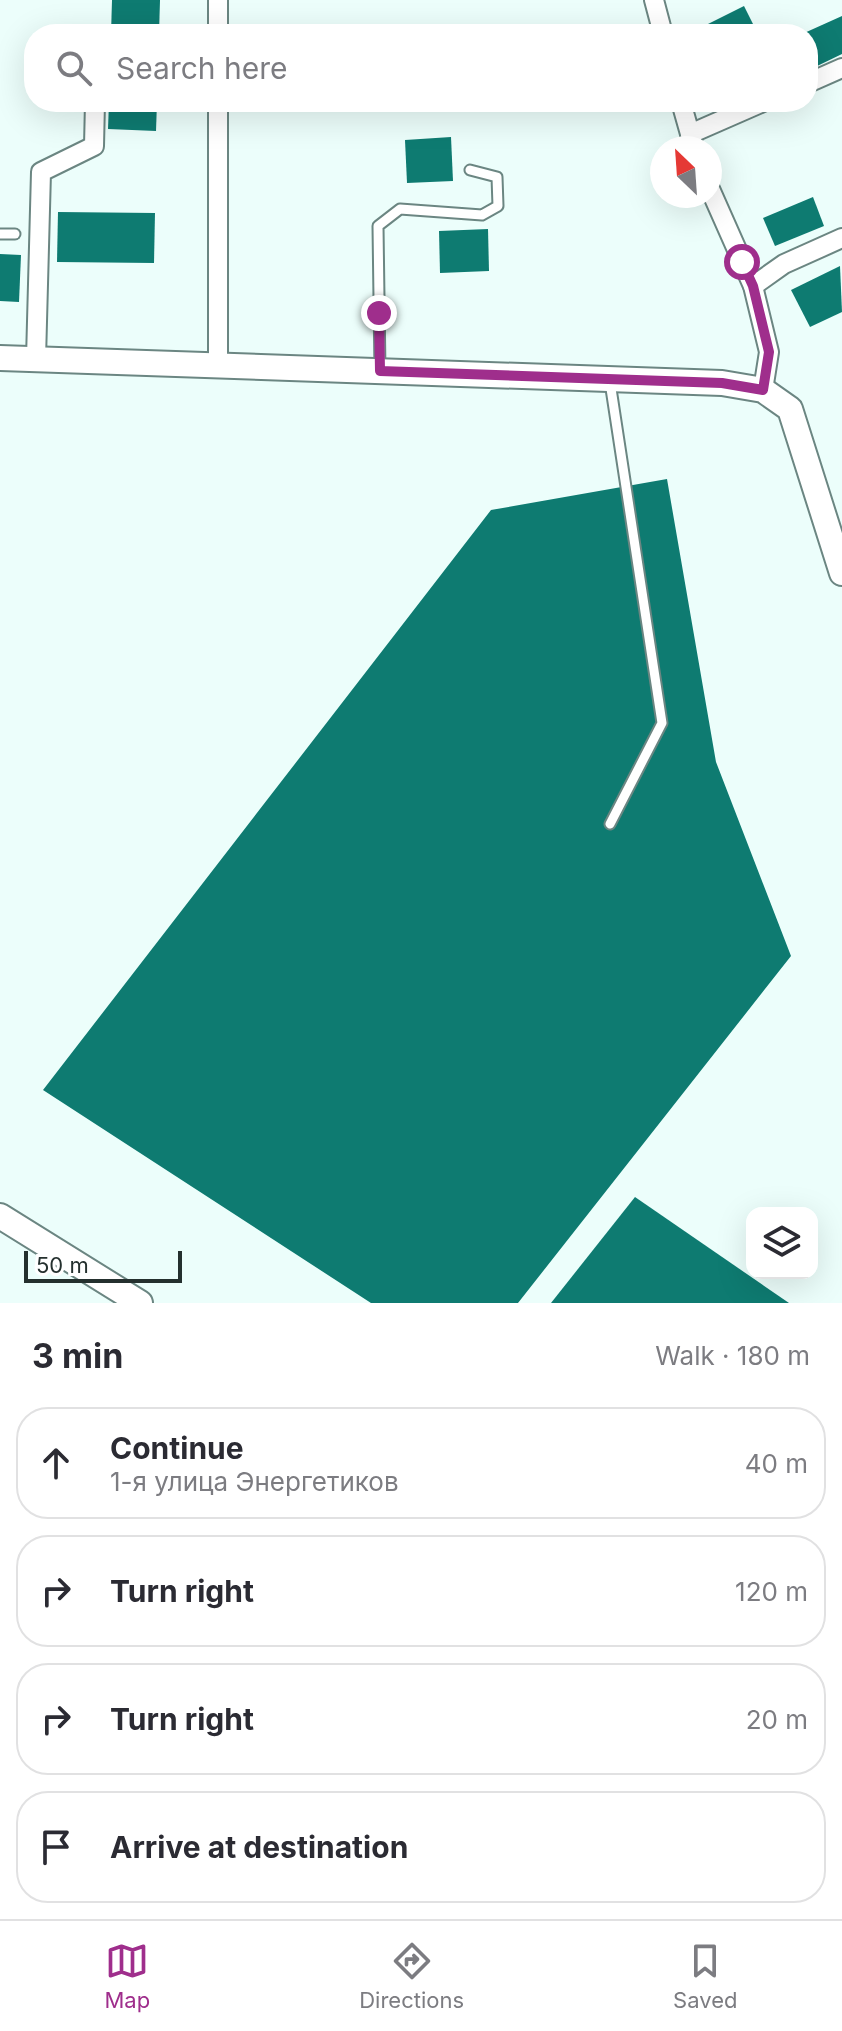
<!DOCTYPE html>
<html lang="en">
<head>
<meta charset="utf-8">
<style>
	:root { --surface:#fff; --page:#f2f2f3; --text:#2b2b33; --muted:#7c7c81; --line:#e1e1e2; --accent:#9f2e8c }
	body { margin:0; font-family:Inter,sans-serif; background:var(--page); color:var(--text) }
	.controls { position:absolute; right:24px; bottom:24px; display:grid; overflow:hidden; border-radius:16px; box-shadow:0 8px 32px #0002 }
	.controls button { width:72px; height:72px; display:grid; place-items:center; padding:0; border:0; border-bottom:2px solid var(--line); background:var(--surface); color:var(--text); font:40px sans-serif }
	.compass { position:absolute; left:650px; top:136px; width:72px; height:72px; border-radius:50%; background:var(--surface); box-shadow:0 8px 32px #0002; rotate:335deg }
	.scale { position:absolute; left:24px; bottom:20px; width:158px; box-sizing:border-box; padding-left:8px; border:4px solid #24302e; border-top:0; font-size:22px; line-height:28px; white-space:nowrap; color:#24302e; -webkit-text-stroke:6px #fff; paint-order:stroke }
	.stop { position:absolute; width:24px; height:24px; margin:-18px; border:6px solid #9f2e8c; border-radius:50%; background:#fff }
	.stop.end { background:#9f2e8c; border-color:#fff; box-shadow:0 2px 8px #0008 }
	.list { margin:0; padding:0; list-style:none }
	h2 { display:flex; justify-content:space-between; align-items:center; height:104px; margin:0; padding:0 32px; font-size:34px }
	h2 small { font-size:26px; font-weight:400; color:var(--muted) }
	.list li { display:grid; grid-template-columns:52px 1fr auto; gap:24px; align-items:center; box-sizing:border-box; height:112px; margin:0 16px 16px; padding:0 16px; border:2px solid var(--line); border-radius:32px }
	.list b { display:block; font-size:30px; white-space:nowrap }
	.list p { margin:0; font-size:26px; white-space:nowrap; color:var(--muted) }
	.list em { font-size:26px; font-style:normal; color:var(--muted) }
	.icon { flex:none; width:44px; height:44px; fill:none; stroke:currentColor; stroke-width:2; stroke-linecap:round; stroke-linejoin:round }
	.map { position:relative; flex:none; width:842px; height:1303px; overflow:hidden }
	.search { position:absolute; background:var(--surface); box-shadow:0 8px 32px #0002; left:24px; right:24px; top:24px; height:88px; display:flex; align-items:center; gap:20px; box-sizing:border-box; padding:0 28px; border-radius:32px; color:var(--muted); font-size:30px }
	.sheet { height:616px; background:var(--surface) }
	nav { display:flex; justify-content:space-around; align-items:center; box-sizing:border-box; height:112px; border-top:2px solid var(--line); background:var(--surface); font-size:22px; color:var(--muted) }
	nav a { display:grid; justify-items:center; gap:4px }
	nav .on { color:var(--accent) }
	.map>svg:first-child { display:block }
</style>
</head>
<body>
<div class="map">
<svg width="842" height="1303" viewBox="0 0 842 1303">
	<rect width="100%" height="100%" fill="#ecfefb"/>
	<g fill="#0e7b71">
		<path d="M 112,0 L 160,0 L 159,34 L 111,34 Z"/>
		<path d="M 744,6 L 758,34 L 688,34 Z"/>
		<path d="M 842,16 L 842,54 L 813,68 L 808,58 L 808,34 L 802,34 Z"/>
		<path d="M 109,102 L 157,102 L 156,131 L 108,129 Z"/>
		<path d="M 451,137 L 453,181 L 407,183 L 405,140 Z"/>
		<path d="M 813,197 L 824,226 L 775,246 L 763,218 Z"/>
		<path d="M 58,212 L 155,213 L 154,263 L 57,262 Z"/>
		<path d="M 488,229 L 489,271 L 440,273 L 439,231 Z"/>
		<path d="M 0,254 L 21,255 L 19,302 L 0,301 Z"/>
		<path d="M 840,266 L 842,312 L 810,327 L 791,290 Z"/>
		<path d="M 667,479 L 716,762 L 791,956 L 518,1303 L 371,1303 L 43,1090 L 491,510 Z"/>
		<path d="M 635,1197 L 789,1303 L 551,1303 Z"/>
	</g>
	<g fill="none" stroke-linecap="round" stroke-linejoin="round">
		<g stroke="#6b8682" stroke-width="13">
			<g id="lane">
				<path d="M 0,234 L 15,234"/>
				<path d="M 380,371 L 378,226 L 400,209 L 482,215 L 498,206 L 497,177 L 470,170"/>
				<path d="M 610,824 L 662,723 L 610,382"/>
			</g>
		</g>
		<g stroke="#6b8682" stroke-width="22">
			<g id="street">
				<path d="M 218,0 L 218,34"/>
				<path d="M 654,0 L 663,34"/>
				<path d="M 808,83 L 842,68"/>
				<path d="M 218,102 L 218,365"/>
				<path d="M 681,102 L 694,148"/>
				<path d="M 690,134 L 763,102"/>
				<path d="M 710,189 L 753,286 L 769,352 L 763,390"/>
				<path d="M 753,286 L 784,264 L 842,238"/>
				<path d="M 36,359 L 41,172 L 94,146 L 95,102"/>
			</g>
		</g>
		<g stroke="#6b8682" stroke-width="28">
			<g id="secondary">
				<path d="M 0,358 L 722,383 L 763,390 L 790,409 L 842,573"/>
				<path d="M 0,1216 L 140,1303"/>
			</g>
		</g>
		<use href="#lane" stroke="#fff" stroke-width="9"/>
		<use href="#street" stroke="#fff" stroke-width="18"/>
		<use href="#secondary" stroke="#fff" stroke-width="24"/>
	</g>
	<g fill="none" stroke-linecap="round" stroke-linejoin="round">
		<path stroke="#9f2e8c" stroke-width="10" d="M 379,313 L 380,371 L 722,383 L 763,390 L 769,352 L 753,286 L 742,262"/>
	</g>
</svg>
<div class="controls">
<button><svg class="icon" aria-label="layers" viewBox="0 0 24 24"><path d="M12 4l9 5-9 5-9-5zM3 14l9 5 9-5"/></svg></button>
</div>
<svg class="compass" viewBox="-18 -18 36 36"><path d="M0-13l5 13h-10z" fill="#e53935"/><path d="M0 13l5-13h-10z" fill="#7c7c81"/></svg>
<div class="scale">50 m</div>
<div class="stop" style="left:742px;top:262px"></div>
<div class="stop end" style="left:379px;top:313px"></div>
<div class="search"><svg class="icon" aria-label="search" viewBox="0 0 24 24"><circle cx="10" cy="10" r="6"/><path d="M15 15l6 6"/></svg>Search here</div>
</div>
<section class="sheet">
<h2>3 min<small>Walk · 180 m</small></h2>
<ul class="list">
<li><svg class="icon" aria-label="ahead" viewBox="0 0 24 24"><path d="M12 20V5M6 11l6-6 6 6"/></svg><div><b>Continue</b><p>1-я улица Энергетиков</p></div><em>40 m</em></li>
<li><svg class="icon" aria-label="right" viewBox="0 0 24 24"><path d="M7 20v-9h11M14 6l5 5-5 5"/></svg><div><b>Turn right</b></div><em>120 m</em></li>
<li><svg class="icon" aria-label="right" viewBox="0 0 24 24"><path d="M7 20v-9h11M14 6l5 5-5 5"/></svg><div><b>Turn right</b></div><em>20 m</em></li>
<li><svg class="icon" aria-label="arrive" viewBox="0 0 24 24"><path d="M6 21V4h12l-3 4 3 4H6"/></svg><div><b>Arrive at destination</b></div></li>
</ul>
</section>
<nav>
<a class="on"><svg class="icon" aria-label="map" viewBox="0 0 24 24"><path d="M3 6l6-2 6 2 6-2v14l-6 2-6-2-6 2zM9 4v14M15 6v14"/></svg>Map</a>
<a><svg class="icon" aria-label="directions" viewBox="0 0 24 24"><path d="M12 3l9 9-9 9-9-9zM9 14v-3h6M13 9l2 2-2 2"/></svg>Directions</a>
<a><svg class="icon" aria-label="saved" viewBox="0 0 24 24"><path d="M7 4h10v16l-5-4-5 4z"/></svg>Saved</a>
</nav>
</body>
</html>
